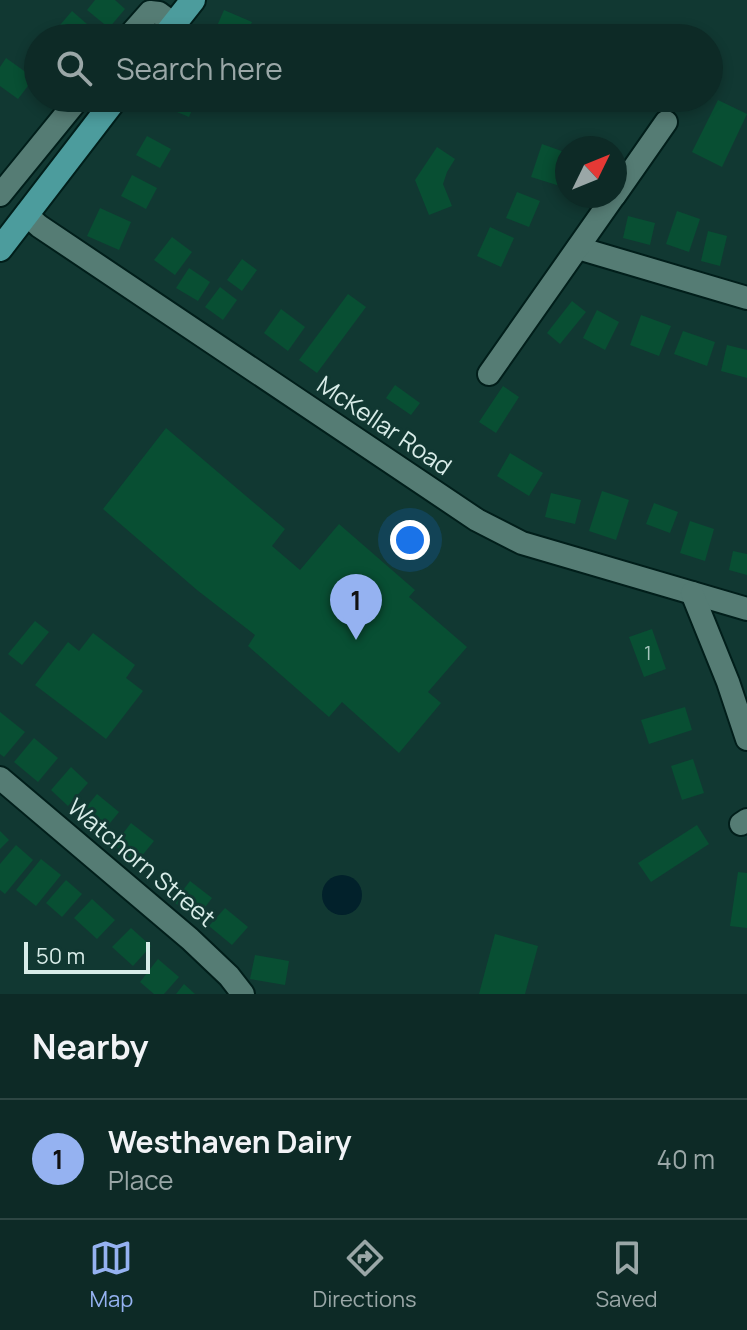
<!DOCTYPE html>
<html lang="en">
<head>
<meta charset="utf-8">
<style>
	:root { --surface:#0d2a26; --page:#1b3632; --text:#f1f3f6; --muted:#9aa7a7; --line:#2d4643; --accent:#95b2f1 }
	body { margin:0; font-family:Manrope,sans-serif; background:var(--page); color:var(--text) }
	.compass { position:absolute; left:555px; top:136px; width:72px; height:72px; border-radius:50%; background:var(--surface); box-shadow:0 4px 12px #0003; rotate:47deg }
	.scale { position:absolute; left:24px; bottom:20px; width:126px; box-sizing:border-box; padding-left:8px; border:4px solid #d8ece8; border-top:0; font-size:22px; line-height:28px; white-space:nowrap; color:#d8ece8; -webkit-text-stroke:6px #113832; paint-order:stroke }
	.you { position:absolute; left:410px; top:540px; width:28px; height:28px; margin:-20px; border:6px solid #fff; border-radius:50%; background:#1a73e8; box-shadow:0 0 0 12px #1a73e833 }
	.badge { display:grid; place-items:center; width:52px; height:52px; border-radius:50%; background:var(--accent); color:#111; font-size:26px; font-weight:700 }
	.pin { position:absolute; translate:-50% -66px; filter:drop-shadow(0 2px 4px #0008) }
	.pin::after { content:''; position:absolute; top:42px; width:28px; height:24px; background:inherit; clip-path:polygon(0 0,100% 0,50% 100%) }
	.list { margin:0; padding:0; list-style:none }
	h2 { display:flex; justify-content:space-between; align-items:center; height:104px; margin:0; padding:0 32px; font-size:34px }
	h2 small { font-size:26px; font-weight:400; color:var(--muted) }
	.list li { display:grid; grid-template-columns:52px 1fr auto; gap:24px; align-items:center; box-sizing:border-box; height:120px; padding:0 32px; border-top:2px solid var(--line) }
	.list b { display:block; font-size:30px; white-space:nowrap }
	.list p { margin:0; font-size:26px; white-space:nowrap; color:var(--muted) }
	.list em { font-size:26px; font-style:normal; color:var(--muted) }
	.icon { flex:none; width:44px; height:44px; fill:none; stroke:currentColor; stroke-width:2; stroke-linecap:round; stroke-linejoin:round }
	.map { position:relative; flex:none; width:747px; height:994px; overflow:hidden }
	.search { position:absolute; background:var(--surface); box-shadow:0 4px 12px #0003; left:24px; right:24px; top:24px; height:88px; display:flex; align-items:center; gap:20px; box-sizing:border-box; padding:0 28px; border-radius:44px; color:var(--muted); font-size:30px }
	.sheet { height:224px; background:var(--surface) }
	nav { display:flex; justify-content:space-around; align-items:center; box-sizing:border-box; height:112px; border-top:2px solid var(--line); background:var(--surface); font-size:22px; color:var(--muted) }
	nav a { display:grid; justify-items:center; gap:4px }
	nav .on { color:var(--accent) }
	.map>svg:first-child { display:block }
</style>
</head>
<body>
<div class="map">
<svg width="747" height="994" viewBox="0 0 747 994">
	<rect width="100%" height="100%" fill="#113832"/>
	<circle fill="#02212b" cx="342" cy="895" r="20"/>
	<g fill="#084f33">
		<path d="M 95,0 L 115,0 L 125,9 L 109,28 L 87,10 Z"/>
		<path d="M 224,10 L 252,22 L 245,38 L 220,38 L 213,35 Z"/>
		<path d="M 72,11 L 95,31 L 89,38 L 63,38 L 55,31 Z"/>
		<path d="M 38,49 L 38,68 L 29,61 Z"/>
		<path d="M 6,58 L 34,78 L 18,99 L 0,86 L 0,67 Z"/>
		<path d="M 169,98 L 197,98 L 189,117 L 165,107 Z"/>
		<path d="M 718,100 L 747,114 L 722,167 L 692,152 Z"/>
		<path d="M 147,136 L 171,149 L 160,168 L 136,155 Z"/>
		<path d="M 542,144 L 567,153 L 567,165 L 560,186 L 531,177 Z"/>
		<path d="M 437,147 L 455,159 L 447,172 L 443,184 L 452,206 L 429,215 L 415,180 Z"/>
		<path d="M 132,175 L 157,188 L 146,209 L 121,196 Z"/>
		<path d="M 517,192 L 540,201 L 529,227 L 506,218 Z"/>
		<path d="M 100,208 L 131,222 L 119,250 L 87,236 Z"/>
		<path d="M 677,211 L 700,219 L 689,252 L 666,244 Z"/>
		<path d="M 628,216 L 655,223 L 650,245 L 623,238 Z"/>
		<path d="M 490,227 L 514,238 L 501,267 L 477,256 Z"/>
		<path d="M 708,231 L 727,236 L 720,266 L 701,261 Z"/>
		<path d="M 172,237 L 192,252 L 175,275 L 154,260 Z"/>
		<path d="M 242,259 L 257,270 L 242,291 L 227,280 Z"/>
		<path d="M 189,268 L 210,282 L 198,301 L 176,288 Z"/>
		<path d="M 220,287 L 237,300 L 223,320 L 205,307 Z"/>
		<path d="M 348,294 L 366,307 L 317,373 L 299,360 Z"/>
		<path d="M 572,301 L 586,312 L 560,344 L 547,333 Z"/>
		<path d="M 281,309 L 305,327 L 288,351 L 264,333 Z"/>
		<path d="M 597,310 L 619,322 L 605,350 L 583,338 Z"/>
		<path d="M 641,315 L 671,326 L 659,356 L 630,345 Z"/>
		<path d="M 683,331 L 715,342 L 707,366 L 674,354 Z"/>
		<path d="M 727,345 L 747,350 L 747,378 L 721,371 Z"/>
		<path d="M 395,385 L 420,403 L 411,415 L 386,398 Z"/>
		<path d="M 503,386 L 519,397 L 496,433 L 479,422 Z"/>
		<path d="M 166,428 L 285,529 L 272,546 L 300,570 L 339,524 L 415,590 L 409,597 L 467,647 L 428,692 L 441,703 L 399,753 L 342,702 L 329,717 L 248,646 L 255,635 L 197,590 L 103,509 Z"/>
		<path d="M 510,453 L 543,473 L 529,496 L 497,476 Z"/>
		<path d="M 602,491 L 629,500 L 616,540 L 589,531 Z"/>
		<path d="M 551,493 L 581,500 L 575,524 L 545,517 Z"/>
		<path d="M 654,503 L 678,512 L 670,533 L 646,524 Z"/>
		<path d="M 690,521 L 714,529 L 705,561 L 680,553 Z"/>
		<path d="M 733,551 L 747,554 L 747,575 L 729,570 Z"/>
		<path d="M 35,621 L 49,632 L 22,665 L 8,654 Z"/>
		<path d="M 652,629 L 666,669 L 644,677 L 629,637 Z"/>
		<path d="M 93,633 L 135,665 L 126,678 L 143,691 L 106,739 L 35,685 L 68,642 L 79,651 Z"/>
		<path d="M 685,707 L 692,730 L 649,744 L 641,720 Z"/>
		<path d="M 0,712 L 25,732 L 4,757 L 0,754 Z"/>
		<path d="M 34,738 L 58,758 L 38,782 L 14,762 Z"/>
		<path d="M 693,759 L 704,793 L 682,800 L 671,766 Z"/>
		<path d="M 71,767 L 88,783 L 68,806 L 51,790 Z"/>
		<path d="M 97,794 L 119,812 L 101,834 L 79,816 Z"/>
		<path d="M 131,823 L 154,841 L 136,863 L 114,845 Z"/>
		<path d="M 697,825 L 709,844 L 651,882 L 638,863 Z"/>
		<path d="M 0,831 L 9,840 L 0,849 Z"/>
		<path d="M 16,845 L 33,860 L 5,894 L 0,890 L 0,864 Z"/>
		<path d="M 41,859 L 61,875 L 36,906 L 16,890 Z"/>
		<path d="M 738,872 L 747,873 L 747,928 L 730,926 Z"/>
		<path d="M 66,880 L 82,894 L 62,917 L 46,903 Z"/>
		<path d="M 190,881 L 212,898 L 196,919 L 174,902 Z"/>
		<path d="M 92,899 L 115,920 L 97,939 L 74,918 Z"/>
		<path d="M 225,908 L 248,927 L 232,945 L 209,926 Z"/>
		<path d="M 131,928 L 151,946 L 133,966 L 112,947 Z"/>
		<path d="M 495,934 L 538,946 L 525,994 L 479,994 Z"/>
		<path d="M 255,955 L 289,961 L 285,985 L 250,979 Z"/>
		<path d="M 158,959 L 179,977 L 164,994 L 154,994 L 140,982 Z"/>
		<path d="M 184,984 L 195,994 L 176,994 Z"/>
	</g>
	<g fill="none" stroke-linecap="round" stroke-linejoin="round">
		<g stroke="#011e1a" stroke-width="26">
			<g id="minor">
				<path d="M 127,38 L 150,12 L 159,13 L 174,24"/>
				<path d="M 0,195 L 79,98"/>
				<path d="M 615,195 L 666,122"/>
				<path d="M 26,214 L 39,226 L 477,520 L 522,543 L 747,609"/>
				<path d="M 578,248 L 747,298"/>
				<path d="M 489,374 L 614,196"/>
				<path d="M 692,593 L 728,682 L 747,739"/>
				<path d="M 0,778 L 190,939 L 229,976 L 243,994"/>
				<path d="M 741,824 L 747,820"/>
			</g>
		</g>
		<g stroke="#011e1a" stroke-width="28">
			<g id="major">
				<path d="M 163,38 L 193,0"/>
				<path d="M 0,249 L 116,98"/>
			</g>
		</g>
		<use href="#minor" stroke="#557c74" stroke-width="22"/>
		<use href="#major" stroke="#4c9c9d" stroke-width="24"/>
	</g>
	<g text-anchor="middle" stroke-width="6" stroke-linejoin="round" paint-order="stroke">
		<g font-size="20" fill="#a4c5bb">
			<text x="648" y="660">1</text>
		</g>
		<g font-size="24" fill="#d8ece8" stroke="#113832">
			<text transform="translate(384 426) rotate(34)" y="8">McKellar Road</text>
			<text transform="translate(141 863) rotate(40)" y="8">Watchorn Street</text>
		</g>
	</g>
</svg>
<svg class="compass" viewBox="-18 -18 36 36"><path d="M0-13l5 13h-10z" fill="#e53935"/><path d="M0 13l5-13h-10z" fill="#9aa7a7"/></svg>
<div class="scale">50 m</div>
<div class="you"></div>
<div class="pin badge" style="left:356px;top:640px">1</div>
<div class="search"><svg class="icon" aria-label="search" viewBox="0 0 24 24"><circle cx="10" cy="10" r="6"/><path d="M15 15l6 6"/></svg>Search here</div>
</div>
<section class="sheet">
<h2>Nearby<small></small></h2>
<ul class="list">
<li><span class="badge">1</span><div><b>Westhaven Dairy</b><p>Place</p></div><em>40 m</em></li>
</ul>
</section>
<nav>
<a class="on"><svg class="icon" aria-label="map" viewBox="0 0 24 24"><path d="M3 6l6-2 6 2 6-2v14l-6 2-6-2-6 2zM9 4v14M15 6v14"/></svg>Map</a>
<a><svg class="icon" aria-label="directions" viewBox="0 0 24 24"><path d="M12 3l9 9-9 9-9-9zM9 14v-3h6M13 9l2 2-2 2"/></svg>Directions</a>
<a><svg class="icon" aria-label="saved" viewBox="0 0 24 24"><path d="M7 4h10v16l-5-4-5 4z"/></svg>Saved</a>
</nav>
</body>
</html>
